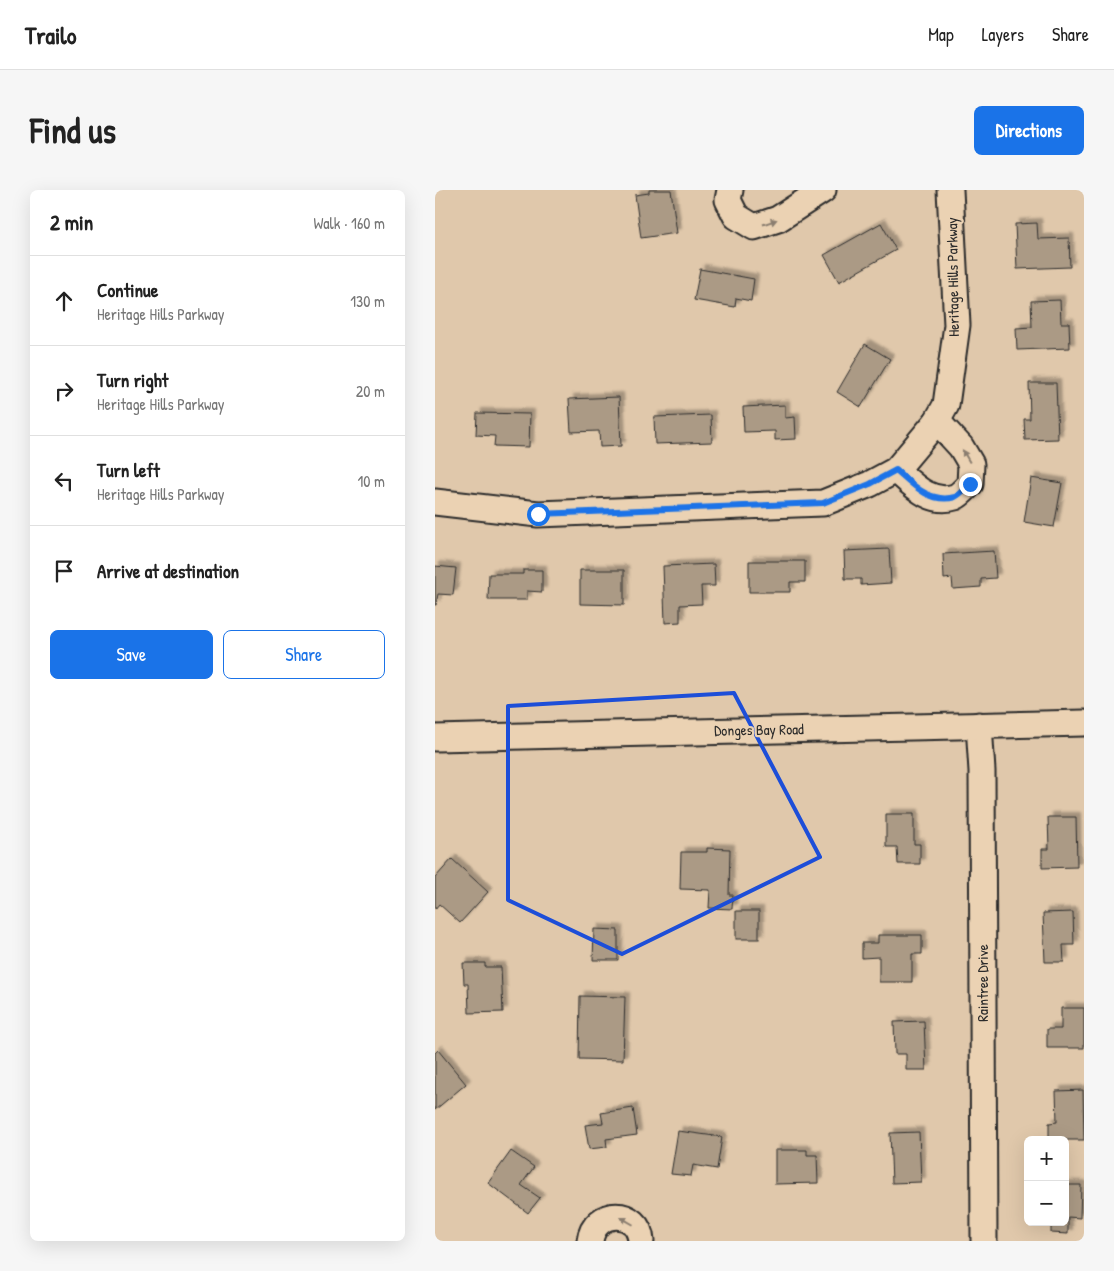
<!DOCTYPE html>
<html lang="en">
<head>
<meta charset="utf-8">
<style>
	:root { --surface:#fff; --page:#f6f6f6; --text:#222; --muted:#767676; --line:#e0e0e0; --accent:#1a73e8 }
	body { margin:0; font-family:"Patrick Hand",sans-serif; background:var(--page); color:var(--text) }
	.controls { position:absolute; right:15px; bottom:15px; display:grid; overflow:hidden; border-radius:8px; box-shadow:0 5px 20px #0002 }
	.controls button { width:45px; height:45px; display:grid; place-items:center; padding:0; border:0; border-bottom:1px solid var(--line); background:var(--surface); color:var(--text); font:25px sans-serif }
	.stop { position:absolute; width:15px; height:15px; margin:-11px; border:4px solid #1a73e8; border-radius:50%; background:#fff }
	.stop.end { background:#1a73e8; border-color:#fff; box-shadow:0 1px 5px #0008 }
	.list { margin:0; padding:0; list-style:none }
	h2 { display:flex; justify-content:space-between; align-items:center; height:65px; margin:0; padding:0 20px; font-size:21px }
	h2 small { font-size:16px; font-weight:400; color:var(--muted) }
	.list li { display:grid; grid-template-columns:32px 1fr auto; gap:15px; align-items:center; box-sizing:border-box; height:90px; padding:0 20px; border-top:1px solid var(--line) }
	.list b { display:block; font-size:19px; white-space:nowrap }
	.list p { margin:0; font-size:16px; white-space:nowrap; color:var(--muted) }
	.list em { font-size:16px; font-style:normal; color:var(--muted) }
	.actions { display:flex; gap:10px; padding:15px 20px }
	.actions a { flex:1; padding:11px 0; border:1px solid var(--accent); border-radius:8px; text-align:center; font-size:18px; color:var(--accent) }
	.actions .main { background:var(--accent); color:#fff }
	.icon { flex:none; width:28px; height:28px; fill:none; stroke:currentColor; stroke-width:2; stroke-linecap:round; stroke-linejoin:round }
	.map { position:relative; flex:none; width:649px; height:1051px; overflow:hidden; border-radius:8px }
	header { display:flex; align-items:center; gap:30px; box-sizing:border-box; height:70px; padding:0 25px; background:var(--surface); border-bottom:1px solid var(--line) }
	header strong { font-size:24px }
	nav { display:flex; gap:28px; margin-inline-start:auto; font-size:18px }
	.intro { display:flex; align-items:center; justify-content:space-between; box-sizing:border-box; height:120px; padding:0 30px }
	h1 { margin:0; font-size:35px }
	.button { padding:12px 22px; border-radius:8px; background:var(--accent); color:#fff; font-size:18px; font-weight:700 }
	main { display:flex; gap:30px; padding:0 30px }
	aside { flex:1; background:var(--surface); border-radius:8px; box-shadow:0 5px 20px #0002 }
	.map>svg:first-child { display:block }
</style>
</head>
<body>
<header>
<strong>Trailo</strong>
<nav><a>Map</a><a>Layers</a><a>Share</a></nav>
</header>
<div class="intro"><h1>Find us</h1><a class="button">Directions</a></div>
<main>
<aside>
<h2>2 min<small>Walk · 160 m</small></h2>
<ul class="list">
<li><svg class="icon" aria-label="ahead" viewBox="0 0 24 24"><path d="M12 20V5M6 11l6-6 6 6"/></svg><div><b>Continue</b><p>Heritage Hills Parkway</p></div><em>130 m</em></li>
<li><svg class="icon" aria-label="right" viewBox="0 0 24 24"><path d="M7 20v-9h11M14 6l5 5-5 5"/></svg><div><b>Turn right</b><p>Heritage Hills Parkway</p></div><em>20 m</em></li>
<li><svg class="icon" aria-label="left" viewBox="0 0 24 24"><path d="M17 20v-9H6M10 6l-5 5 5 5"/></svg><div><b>Turn left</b><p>Heritage Hills Parkway</p></div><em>10 m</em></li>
<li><svg class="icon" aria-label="arrive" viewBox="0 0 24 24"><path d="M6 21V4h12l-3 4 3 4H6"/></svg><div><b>Arrive at destination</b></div></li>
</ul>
<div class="actions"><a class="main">Save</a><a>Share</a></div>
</aside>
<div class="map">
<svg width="649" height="1051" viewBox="0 0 649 1051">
	<defs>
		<filter id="shadow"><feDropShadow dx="4.5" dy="-4.5" stdDeviation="1" flood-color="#0004"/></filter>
	</defs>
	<rect width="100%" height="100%" fill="#e0c8ab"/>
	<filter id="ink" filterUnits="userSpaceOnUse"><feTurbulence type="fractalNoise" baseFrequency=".02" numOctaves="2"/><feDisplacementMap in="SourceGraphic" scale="10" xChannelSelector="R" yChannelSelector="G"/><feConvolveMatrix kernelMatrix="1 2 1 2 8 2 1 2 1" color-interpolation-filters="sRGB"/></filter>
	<g filter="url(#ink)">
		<g fill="#ab9a85" stroke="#2b2b2b" filter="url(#shadow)">
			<path d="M 214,0 L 236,0 L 242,43 L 206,48 L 200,5 L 214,3 Z"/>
			<path d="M 446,33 L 461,60 L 404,92 L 389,65 Z"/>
			<path d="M 602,33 L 603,49 L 634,48 L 635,77 L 582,79 L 580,34 Z"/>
			<path d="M 265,79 L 319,89 L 316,111 L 301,108 L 300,117 L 259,110 Z"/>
			<path d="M 625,110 L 626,133 L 634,133 L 635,158 L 582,160 L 581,138 L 597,137 L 596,111 Z"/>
			<path d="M 430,154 L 455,169 L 426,217 L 402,202 Z"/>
			<path d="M 594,193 L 621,193 L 623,249 L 590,250 L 589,229 L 595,229 Z"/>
			<path d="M 184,207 L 186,256 L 165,257 L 164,241 L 136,242 L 134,209 Z"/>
			<path d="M 350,215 L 350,228 L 360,227 L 361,249 L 340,250 L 340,241 L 309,242 L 308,217 Z"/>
			<path d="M 42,223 L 95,224 L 94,257 L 59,256 L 60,246 L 41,245 Z"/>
			<path d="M 276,225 L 277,252 L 220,254 L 219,227 Z"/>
			<path d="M 596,288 L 627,293 L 619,337 L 589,332 Z"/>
			<path d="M 454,359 L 456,393 L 426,395 L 426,389 L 410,389 L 409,361 Z"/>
			<path d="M 559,361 L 561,388 L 546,389 L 546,397 L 518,399 L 517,388 L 509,389 L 508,364 Z"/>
			<path d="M 314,371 L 370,371 L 370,392 L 355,392 L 355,402 L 314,402 Z"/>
			<path d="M 279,374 L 280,396 L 266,396 L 267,414 L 245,415 L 245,432 L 230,433 L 228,376 Z"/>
			<path d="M 0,376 L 21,378 L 18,405 L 3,404 L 1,415 L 0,415 Z"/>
			<path d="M 88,380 L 107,380 L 107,402 L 92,401 L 92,410 L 53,410 L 54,384 L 88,384 Z"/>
			<path d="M 145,380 L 189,380 L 189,415 L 145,414 Z"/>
			<path d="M 451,624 L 479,624 L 479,654 L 485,654 L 485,674 L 463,674 L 462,657 L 451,657 Z"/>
			<path d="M 613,627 L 641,627 L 642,677 L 607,678 L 607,659 L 614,659 Z"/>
			<path d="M 272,658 L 295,659 L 294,705 L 298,705 L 297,719 L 274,718 L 275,700 L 245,699 L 246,662 L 272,662 Z"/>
			<path d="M 17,669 L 53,702 L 25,733 L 4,714 L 0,719 L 0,688 Z"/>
			<rect x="301" y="721" width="23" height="28"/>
			<path d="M 638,722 L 639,755 L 628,755 L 629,772 L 610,772 L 608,723 Z"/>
			<path d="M 159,739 L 183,740 L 183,770 L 158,770 Z"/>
			<path d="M 443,745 L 487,745 L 487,764 L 477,764 L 477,792 L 444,792 L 444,767 L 427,768 L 427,753 L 443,753 Z"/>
			<path d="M 28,773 L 50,773 L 50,777 L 66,777 L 68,822 L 34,823 L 33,794 L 29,794 Z"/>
			<path d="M 145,806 L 190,807 L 188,870 L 144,869 Z"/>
			<path d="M 626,818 L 649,818 L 649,858 L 612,858 L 612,839 L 626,839 Z"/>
			<path d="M 489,831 L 491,880 L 471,880 L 471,864 L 460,864 L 459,832 Z"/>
			<path d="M 3,860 L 31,894 L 0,920 L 0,863 Z"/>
			<path d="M 648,900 L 649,950 L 614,950 L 614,933 L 622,932 L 621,901 Z"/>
			<path d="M 198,918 L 202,945 L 171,949 L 172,957 L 154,959 L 150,935 L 168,933 L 166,923 Z"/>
			<path d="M 243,941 L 287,947 L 282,979 L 258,975 L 256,986 L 236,984 Z"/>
			<path d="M 484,942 L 486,992 L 457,993 L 455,943 Z"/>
			<path d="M 340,960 L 372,960 L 372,965 L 382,965 L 383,993 L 340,994 Z"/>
			<path d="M 76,961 L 99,977 L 86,995 L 105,1008 L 93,1023 L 53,993 Z"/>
			<path d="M 630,995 L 646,995 L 645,1028 L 633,1027 L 633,1044 L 616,1043 L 616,1032 L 630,1032 Z"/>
		</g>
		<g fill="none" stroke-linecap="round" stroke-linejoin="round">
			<g stroke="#2b2b2b" stroke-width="29">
				<g id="minor">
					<path d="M 295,0 L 293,10 L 301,26 L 319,37 L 343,29 L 388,0"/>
					<path d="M 461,280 C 477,294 495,315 520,307 C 525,305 531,298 535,294 L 536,274 L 526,257 L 502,231"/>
					<path d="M 0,312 L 103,324 L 388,313 L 435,294 L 461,280 L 502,231 L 511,215 L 522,135 L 515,0"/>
					<path d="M 544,535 L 547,581 L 549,1051"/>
					<path d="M 0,548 L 649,533"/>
					<path d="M 155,1051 C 159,1018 204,1018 206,1051"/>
				</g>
			</g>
			<use href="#minor" stroke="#ebd2b3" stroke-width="25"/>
		</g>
		<defs><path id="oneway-solid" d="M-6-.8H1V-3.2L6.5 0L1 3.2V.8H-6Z" transform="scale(1.25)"/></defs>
		<g fill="#8b7e6f">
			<use href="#oneway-solid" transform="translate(335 32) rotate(-19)"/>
			<use href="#oneway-solid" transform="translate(531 266) rotate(-120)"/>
			<use href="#oneway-solid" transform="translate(192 1031) rotate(-150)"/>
		</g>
	</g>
	<g fill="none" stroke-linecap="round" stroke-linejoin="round" filter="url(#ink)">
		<path stroke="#1a73e8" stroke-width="6" d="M 103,324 L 388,313 L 435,294 L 461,280 C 477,294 495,314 520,307 C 525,305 531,298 535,294"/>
	</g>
	<path fill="none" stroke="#1d4ed8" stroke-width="4" stroke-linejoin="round" d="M 299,503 L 385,667 L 187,764 L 73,710 L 73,516 Z"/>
	<g text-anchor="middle" stroke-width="4.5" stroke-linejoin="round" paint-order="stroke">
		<g font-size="15" fill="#2b2b2b" stroke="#ebd2b3">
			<text transform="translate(518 87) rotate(-91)" y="5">Heritage Hills Parkway</text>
			<text transform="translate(324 540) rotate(-1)" y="5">Donges Bay Road</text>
			<text transform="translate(548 793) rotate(-90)" y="5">Raintree Drive</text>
		</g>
	</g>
</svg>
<div class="controls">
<button>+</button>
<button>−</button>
</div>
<div class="stop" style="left:103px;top:324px"></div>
<div class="stop end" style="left:535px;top:294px"></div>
</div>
</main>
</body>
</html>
